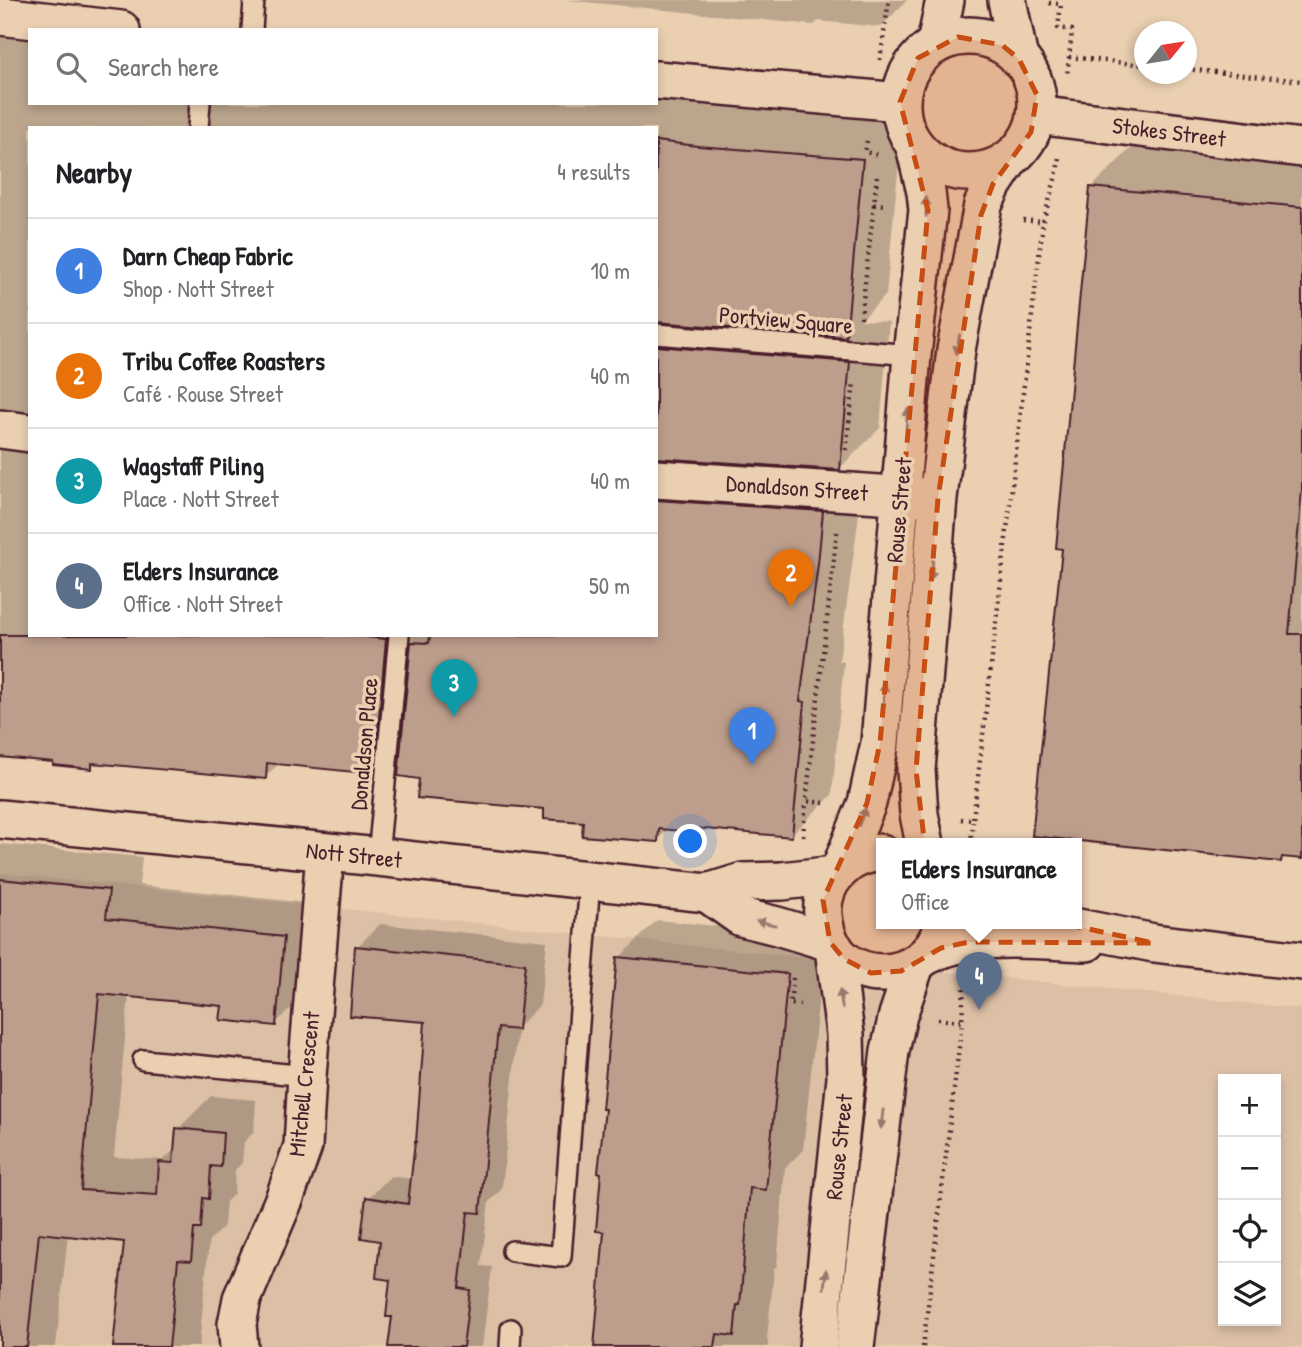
<!DOCTYPE html>
<html lang="en">
<head>
<meta charset="utf-8">
<style>
	:root { --surface:#fff; --page:#f2f2f2; --text:#202124; --muted:#757577; --line:#e0e0e0; --accent:#1a73e8 }
	body { margin:0; font-family:"Patrick Hand",sans-serif; background:var(--page); color:var(--text) }
	.controls { position:absolute; right:21px; bottom:21px; display:grid; overflow:hidden; border-radius:0px; box-shadow:0 4px 10px #0003 }
	.controls button { width:63px; height:63px; display:grid; place-items:center; padding:0; border:0; border-bottom:2px solid var(--line); background:var(--surface); color:var(--text); font:35px sans-serif }
	.compass { position:absolute; left:1134px; top:21px; width:63px; height:63px; border-radius:50%; background:var(--surface); box-shadow:0 4px 10px #0003; rotate:60deg }
	.you { position:absolute; left:691px; top:842px; width:24px; height:24px; margin:-18px; border:5px solid #fff; border-radius:50%; background:#1a73e8; box-shadow:0 0 0 10px #1a73e833 }
	.badge { display:grid; place-items:center; width:46px; height:46px; border-radius:50%; background:var(--accent); color:#fff; font-size:23px; font-weight:700 }
	.pin { position:absolute; translate:-50% -58px; filter:drop-shadow(0 2px 4px #0008) }
	.pin::after { content:''; position:absolute; top:37px; width:24px; height:21px; background:inherit; clip-path:polygon(0 0,100% 0,50% 100%) }
	.popup { position:absolute; left:876px; top:838px; width:206px; height:91px; box-sizing:border-box; display:grid; place-content:center; border-radius:0px; background:var(--surface); filter:drop-shadow(0 2px 5px #0005); font-size:23px; white-space:nowrap; color:var(--muted) }
	.popup b { font-size:26px; color:var(--text) }
	.popup::after { content:''; position:absolute; left:50%; top:100%; margin-left:-14px; border:14px solid transparent; border-top-color:var(--surface) }
	.list { margin:0; padding:0; list-style:none }
	h2 { display:flex; justify-content:space-between; align-items:center; height:91px; margin:0; padding:0 28px; font-size:30px }
	h2 small { font-size:23px; font-weight:400; color:var(--muted) }
	.list li { display:grid; grid-template-columns:46px 1fr auto; gap:21px; align-items:center; box-sizing:border-box; height:105px; padding:0 28px; border-top:2px solid var(--line) }
	.list b { display:block; font-size:26px; white-space:nowrap }
	.list p { margin:0; font-size:23px; white-space:nowrap; color:var(--muted) }
	.list em { font-size:23px; font-style:normal; color:var(--muted) }
	.icon { flex:none; width:38px; height:38px; fill:none; stroke:currentColor; stroke-width:2; stroke-linecap:round; stroke-linejoin:round }
	.map { position:relative; flex:none; width:1302px; height:1347px; overflow:hidden }
	.search { position:absolute; background:var(--surface); box-shadow:0 4px 10px #0003; left:28px; top:28px; width:630px; height:77px; display:flex; align-items:center; gap:18px; box-sizing:border-box; padding:0 24px; border-radius:0px; color:var(--muted); font-size:26px }
	.panel { position:absolute; background:var(--surface); box-shadow:0 4px 10px #0003; left:28px; top:126px; width:630px; height:511px; border-radius:0px }
	.map>svg:first-child { display:block }
</style>
</head>
<body>
<div class="map">
<svg width="1302" height="1347" viewBox="0 0 1302 1347">
	<rect width="100%" height="100%" fill="#eacfb1"/>
	<filter id="ink" filterUnits="userSpaceOnUse"><feTurbulence type="fractalNoise" baseFrequency=".0143" numOctaves="2"/><feDisplacementMap in="SourceGraphic" scale="14" xChannelSelector="R" yChannelSelector="G"/><feConvolveMatrix kernelMatrix="1 2 1 2 8 2 1 2 1" color-interpolation-filters="sRGB"/></filter>
	<g filter="url(#ink)">
		<path fill="#dcc0a6" fill-rule="evenodd" d="M 0,873 L 1302,1009 L 1302,1347 L 0,1347 ZM 1223,1079 L 1276,1079 L 1276,1321 L 1223,1321 Z"/>
		<g fill="#0003" fill-rule="evenodd">
			<path d="M 566,0 L 907,0 L 881,27 L 818,21 L 814,25 Z"/>
			<path d="M 0,30 L 30,32 L 30,103 L 656,103 L 656,97 L 739,106 L 903,119 L 886,295 L 861,320 L 889,322 L 880,428 L 838,470 L 862,471 L 858,522 L 839,661 L 844,662 L 832,795 L 791,835 L 698,826 L 693,830 L 669,828 L 657,840 L 585,820 L 546,807 L 421,777 L 403,742 L 373,772 L 280,763 L 265,777 L 96,762 L 91,767 L 55,760 L 0,755 ZM 30,128 L 656,128 L 656,635 L 30,635 Z"/>
			<path d="M 1143,136 L 1302,151 L 1302,857 L 1285,855 L 1280,860 L 1064,547 L 1091,188 Z"/>
			<path d="M 0,844 L 142,857 L 139,885 L 317,904 L 309,990 L 275,1024 L 224,1005 L 129,995 L 114,1157 L 163,1160 L 176,1148 L 178,1129 L 211,1096 L 256,1100 L 254,1132 L 244,1142 L 242,1163 L 235,1170 L 234,1194 L 226,1202 L 224,1226 L 209,1241 L 199,1347 L 114,1347 L 126,1240 L 68,1234 L 56,1347 L 0,1347 Z"/>
			<path d="M 657,920 L 825,937 L 803,1150 L 785,1168 L 777,1266 L 774,1269 L 767,1339 L 768,1339 L 768,1347 L 627,1347 L 606,1230 L 619,958 Z"/>
			<path d="M 380,924 L 547,941 L 540,1005 L 518,1027 L 502,1189 L 489,1202 L 481,1266 L 492,1267 L 482,1347 L 390,1347 L 394,1315 L 392,1278 L 382,1239 L 368,1198 L 391,1176 L 412,1179 L 427,1020 L 357,947 Z"/>
		</g>
		<g fill="#bd9e8c" stroke="#4a1f2b" stroke-width="2">
			<path d="M 656,141 L 698,146 L 863,159 L 846,337 L 656,322 Z"/>
			<path d="M 1090,187 L 1302,207 L 1302,490 L 1289,634 L 1302,634 L 1302,859 L 1282,857 L 1281,862 L 1032,836 L 1062,549 L 1056,548 Z"/>
			<path d="M 656,346 L 850,362 L 840,470 L 656,458 Z"/>
			<path d="M 656,500 L 823,511 L 818,564 L 800,701 L 805,702 L 792,837 L 695,828 L 694,832 L 659,829 L 658,842 L 582,836 L 583,822 L 544,819 L 544,809 L 417,798 L 419,779 L 398,776 L 411,642 L 429,643 L 430,635 L 656,635 Z"/>
			<path d="M 0,635 L 347,635 L 386,639 L 374,774 L 267,763 L 266,779 L 92,763 L 92,769 L 53,765 L 53,762 L 0,757 Z"/>
			<path d="M 0,879 L 109,890 L 106,918 L 284,937 L 276,1026 L 220,1020 L 222,1006 L 99,994 L 81,1190 L 157,1195 L 159,1162 L 173,1163 L 176,1128 L 223,1133 L 221,1167 L 211,1166 L 209,1199 L 203,1198 L 201,1229 L 194,1229 L 191,1261 L 178,1260 L 169,1347 L 113,1347 L 124,1242 L 39,1233 L 27,1347 L 0,1347 Z"/>
			<path d="M 355,946 L 525,964 L 518,1030 L 498,1028 L 480,1213 L 468,1212 L 459,1288 L 470,1290 L 463,1347 L 388,1347 L 392,1317 L 386,1317 L 390,1280 L 376,1278 L 380,1241 L 361,1238 L 366,1197 L 408,1204 L 415,1142 L 416,1142 L 425,1022 L 350,1016 Z"/>
			<path d="M 617,957 L 788,974 L 766,1190 L 750,1188 L 740,1305 L 737,1305 L 734,1336 L 717,1334 L 715,1347 L 594,1347 L 604,1232 L 596,1231 L 601,1173 L 598,1172 L 605,1109 L 602,1109 Z"/>
		</g>
		<g fill="none" stroke-linecap="round" stroke-linejoin="round">
			<g stroke="#4a1f2b" stroke-width="24">
				<g id="lane">
					<path d="M 252,30 L 254,0"/>
					<path d="M 198,128 L 200,103"/>
					<path d="M 656,334 L 912,355"/>
					<path d="M 378,857 L 399,635"/>
					<path d="M 143,1060 L 307,1076"/>
					<path d="M 512,1251 L 561,1257 L 590,881"/>
					<path d="M 510,1347 L 511,1329"/>
				</g>
			</g>
			<g stroke="#4a1f2b" stroke-width="42">
				<g id="street">
					<path d="M 1007,0 L 1019,59"/>
					<path d="M 0,16 L 121,30"/>
					<circle cx="969" cy="104" r="68"/>
					<path d="M 936,44 L 945,0"/>
					<path d="M 656,80 L 900,102"/>
					<path d="M 1036,115 L 1302,148"/>
					<path d="M 0,429 L 30,433"/>
					<path d="M 656,479 L 924,497"/>
					<path d="M 0,819 L 378,857 L 707,893 L 743,882 L 782,881 L 835,875"/>
					<path d="M 925,844 L 919,814 L 916,770 L 938,498 L 956,350 L 983,205 L 993,184 L 1009,160"/>
					<path d="M 881,853 C 860,853 843,864 831,881 C 823,894 821,908 824,923 C 834,989 927,990 943,924"/>
					<path d="M 840,870 L 867,803 L 880,743 L 912,355 L 928,210 L 926,192 L 915,146"/>
					<path d="M 707,893 L 741,917 L 777,926 L 830,942"/>
					<path d="M 1058,924 L 1154,943 L 1302,961"/>
					<path d="M 926,956 C 973,931 1036,940 1087,942"/>
					<path d="M 239,1347 L 237,1324 L 242,1299 L 285,1197 L 303,1146 L 307,1076 L 325,853"/>
					<path d="M 818,1347 L 846,1078 L 845,1034 L 834,948"/>
					<path d="M 855,1347 L 890,1051 L 898,1015 L 915,965"/>
				</g>
			</g>
			<g stroke="#4a1f2b" stroke-width="4.5" stroke-dasharray="2 5" stroke-linecap="butt">
				<path d="M 1049,3 L 1061,4 L 1058,28 L 1072,30 L 1067,76"/>
				<path d="M 1069,57 L 1144,65"/>
				<path d="M 880,60 L 889,0"/>
				<path d="M 1186,69 L 1302,81"/>
				<path d="M 867,141 L 865,152 L 877,155"/>
				<path d="M 877,176 L 874,204 L 885,205"/>
				<path d="M 1023,220 L 1043,222 L 1057,172 L 1059,158"/>
				<path d="M 861,318 L 874,204"/>
				<path d="M 846,450 L 854,382"/>
				<path d="M 824,803 L 806,801 L 837,532"/>
				<path d="M 961,819 L 973,820 L 1043,222"/>
				<path d="M 803,836 L 806,801"/>
				<path d="M 971,844 L 973,820"/>
				<path d="M 793,978 L 790,1004 L 800,1005"/>
				<path d="M 938,1019 L 962,1022 L 964,985"/>
				<path d="M 923,1347 L 962,1022"/>
			</g>
			<use href="#lane" stroke="#eacfb1" stroke-width="19"/>
			<use href="#street" stroke="#eacfb1" stroke-width="37"/>
		</g>
		<defs><path id="oneway-solid" d="M-6-.8H1V-3.2L6.5 0L1 3.2V.8H-6Z" transform="scale(1.75)"/></defs>
		<g fill="#9a776e">
			<use href="#oneway-solid" transform="translate(926 207) rotate(-91)"/>
			<use href="#oneway-solid" transform="translate(958 344) rotate(100)"/>
			<use href="#oneway-solid" transform="translate(907 418) rotate(-85)"/>
			<use href="#oneway-solid" transform="translate(932 570) rotate(95)"/>
			<use href="#oneway-solid" transform="translate(884 693) rotate(-86)"/>
			<use href="#oneway-solid" transform="translate(862 817) rotate(-69)"/>
			<use href="#oneway-solid" transform="translate(766 923) rotate(-167)"/>
			<use href="#oneway-solid" transform="translate(841 999) rotate(-98)"/>
			<use href="#oneway-solid" transform="translate(882 1119) rotate(97)"/>
			<use href="#oneway-solid" transform="translate(825 1279) rotate(-84)"/>
		</g>
	</g>
	<path fill="#c84d12" fill-opacity="0.2" stroke="#c84d12" stroke-width="5" stroke-dasharray="14 9" stroke-linejoin="round" d="M 958,37 L 1002,45 L 1019,59 L 1037,95 L 1031,132 L 993,184 L 981,215 L 938,498 L 916,770 L 924,839 L 941,893 L 957,901 L 1154,943 L 969,942 L 941,948 L 901,971 L 871,973 L 844,959 L 830,942 L 823,900 L 867,803 L 880,743 L 928,210 L 900,102 L 918,58 Z"/>
	<g text-anchor="middle" stroke-width="7" stroke-linejoin="round" paint-order="stroke">
		<g font-size="23" fill="#4a1f2b" stroke="#eacfb1">
			<text transform="translate(1169 132) rotate(7)" y="8">Stokes Street</text>
			<text transform="translate(786 320) rotate(5)" y="8">Portview Square</text>
			<text transform="translate(797 488) rotate(4)" y="8">Donaldson Street</text>
			<text transform="translate(899 510) rotate(-85)" y="8">Rouse Street</text>
			<text transform="translate(364 744) rotate(-85)" y="8">Donaldson Place</text>
			<text transform="translate(354 855) rotate(6)" y="8">Nott Street</text>
			<text transform="translate(304 1084) rotate(-84)" y="8">Mitchell Crescent</text>
			<text transform="translate(839 1147) rotate(-84)" y="8">Rouse Street</text>
		</g>
	</g>
</svg>
<div class="controls">
<button>+</button>
<button>−</button>
<button><svg class="icon" aria-label="locate" viewBox="0 0 24 24"><circle cx="12" cy="12" r="6"/><path d="M12 2v4M12 18v4M2 12h4M18 12h4"/></svg></button>
<button><svg class="icon" aria-label="layers" viewBox="0 0 24 24"><path d="M12 4l9 5-9 5-9-5zM3 14l9 5 9-5"/></svg></button>
</div>
<svg class="compass" viewBox="-18 -18 36 36"><path d="M0-13l5 13h-10z" fill="#e53935"/><path d="M0 13l5-13h-10z" fill="#757577"/></svg>
<div class="you"></div>
<div class="pin badge" style="left:752px;top:765px;background:#3f7fe0">1</div>
<div class="pin badge" style="left:791px;top:607px;background:#e8710a">2</div>
<div class="pin badge" style="left:454px;top:717px;background:#0f9aa8">3</div>
<div class="pin badge" style="left:979px;top:1010px;background:#5c6f8a">4</div>
<div class="popup"><b>Elders Insurance</b>Office</div>
<div class="search"><svg class="icon" aria-label="search" viewBox="0 0 24 24"><circle cx="10" cy="10" r="6"/><path d="M15 15l6 6"/></svg>Search here</div>
<section class="panel">
<h2>Nearby<small>4 results</small></h2>
<ul class="list">
<li><span class="badge" style="background:#3f7fe0">1</span><div><b>Darn Cheap Fabric</b><p>Shop · Nott Street</p></div><em>10 m</em></li>
<li><span class="badge" style="background:#e8710a">2</span><div><b>Tribu Coffee Roasters</b><p>Café · Rouse Street</p></div><em>40 m</em></li>
<li><span class="badge" style="background:#0f9aa8">3</span><div><b>Wagstaff Piling</b><p>Place · Nott Street</p></div><em>40 m</em></li>
<li><span class="badge" style="background:#5c6f8a">4</span><div><b>Elders Insurance</b><p>Office · Nott Street</p></div><em>50 m</em></li>
</ul>
</section>
</div>
</body>
</html>
